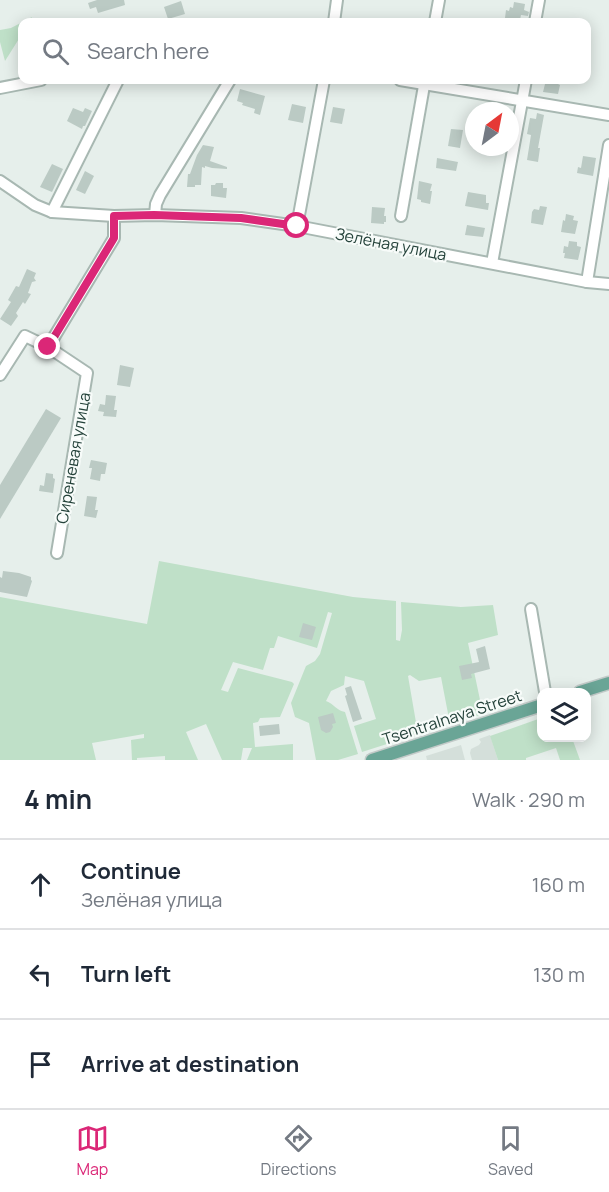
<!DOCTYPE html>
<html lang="en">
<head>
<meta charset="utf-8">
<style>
	:root { --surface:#fff; --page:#f6f6f7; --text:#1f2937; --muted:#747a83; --line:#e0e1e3; --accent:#db2777 }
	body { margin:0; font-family:Manrope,sans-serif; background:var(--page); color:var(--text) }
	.controls { position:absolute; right:18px; bottom:18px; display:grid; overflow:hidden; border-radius:12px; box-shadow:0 3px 15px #0003 }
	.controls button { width:54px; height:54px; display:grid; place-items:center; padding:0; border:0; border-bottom:2px solid var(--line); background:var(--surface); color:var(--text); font:30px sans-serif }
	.compass { position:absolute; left:465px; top:102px; width:54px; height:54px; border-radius:50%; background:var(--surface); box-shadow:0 3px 15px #0003; rotate:32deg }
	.stop { position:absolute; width:18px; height:18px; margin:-14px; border:4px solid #db2777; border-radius:50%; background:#fff }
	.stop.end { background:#db2777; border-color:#fff; box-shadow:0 2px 6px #0008 }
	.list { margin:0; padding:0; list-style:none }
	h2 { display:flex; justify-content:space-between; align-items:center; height:78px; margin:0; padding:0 24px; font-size:26px }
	h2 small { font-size:20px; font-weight:400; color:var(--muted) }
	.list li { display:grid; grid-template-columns:39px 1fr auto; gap:18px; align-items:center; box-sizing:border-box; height:90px; padding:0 24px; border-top:2px solid var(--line) }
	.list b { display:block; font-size:22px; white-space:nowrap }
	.list p { margin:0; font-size:20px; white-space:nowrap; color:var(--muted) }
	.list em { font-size:20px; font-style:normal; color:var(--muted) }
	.icon { flex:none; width:33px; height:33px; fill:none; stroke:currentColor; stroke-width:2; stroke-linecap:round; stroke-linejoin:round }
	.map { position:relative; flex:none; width:609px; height:760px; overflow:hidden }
	.search { position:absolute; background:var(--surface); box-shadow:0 3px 15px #0003; left:18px; right:18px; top:18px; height:66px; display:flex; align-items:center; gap:15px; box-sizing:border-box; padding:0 21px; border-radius:12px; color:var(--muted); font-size:22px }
	.sheet { height:348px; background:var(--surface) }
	nav { display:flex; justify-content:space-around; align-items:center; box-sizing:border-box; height:84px; border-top:2px solid var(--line); background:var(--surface); font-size:16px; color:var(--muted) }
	nav a { display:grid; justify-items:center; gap:3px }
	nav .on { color:var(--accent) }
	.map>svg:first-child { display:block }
</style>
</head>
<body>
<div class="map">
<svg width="609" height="760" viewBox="0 0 609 760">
	<rect width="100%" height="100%" fill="#e6efeb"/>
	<g fill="#d4dfda">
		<path d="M 490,735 L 498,760 L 472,760 L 470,753 L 471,749 L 479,745 L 481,742 L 479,739 Z"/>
		<path d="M 461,745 L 465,760 L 427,760 L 426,756 Z"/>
	</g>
	<g fill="#bfe0c8">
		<path d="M 32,17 L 30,22 L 22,22 L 22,34 L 5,61 L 0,42 L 0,30 L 11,28 Z"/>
		<path d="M 159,561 L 353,597 L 396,601 L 396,640 L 400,641 L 402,630 L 401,602 L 461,607 L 493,605 L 498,635 L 468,643 L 483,714 L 450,724 L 441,677 L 419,681 L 410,675 L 408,676 L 418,734 L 362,752 L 354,726 L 376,719 L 364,681 L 345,676 L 344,685 L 331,691 L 326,701 C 334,704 337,711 345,712 L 358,754 L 338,760 L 316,760 L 309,723 L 295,717 L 291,703 L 306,666 L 315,661 L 320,654 L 332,613 L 328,612 L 317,648 L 278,636 L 274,648 L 270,648 L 263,670 L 233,662 L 221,690 L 228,692 L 238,668 L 292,682 L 294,684 L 280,717 L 260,718 L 258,722 L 253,723 L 255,747 L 293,744 L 293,760 L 247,760 L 252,748 L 243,748 L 241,760 L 222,760 L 206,724 L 186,732 L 198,760 L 165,760 L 165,756 L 137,758 L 137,760 L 132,760 L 131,740 L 144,738 L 144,734 L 92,743 L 96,760 L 0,760 L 0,597 L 147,624 Z"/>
		<path d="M 541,718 L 542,738 L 572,738 L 580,760 L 560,760 L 556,748 L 526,758 L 526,760 L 498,760 L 490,736 Z"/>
	</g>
	<g fill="#bbcac4">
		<path d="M 97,0 L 124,0 L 125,5 L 98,13 L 96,7 L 90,9 L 88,3 Z"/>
		<path d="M 181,1 L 185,14 L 168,19 L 164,7 Z"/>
		<path d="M 514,2 L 525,4 L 524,10 L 529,12 L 528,16 L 521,15 L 520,20 L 505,18 L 506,10 L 509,11 L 510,7 L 513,8 Z"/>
		<path d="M 546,80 L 556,80 L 556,83 L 560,85 L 558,94 L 543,92 Z"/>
		<path d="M 240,89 L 265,96 L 260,115 L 254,113 L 255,109 L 242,105 L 243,103 L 237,101 Z"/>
		<path d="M 292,104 L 306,107 L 303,123 L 288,120 Z"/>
		<path d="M 333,107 L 345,109 L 342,124 L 330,122 Z"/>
		<path d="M 73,108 L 83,112 L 85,108 L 92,111 L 85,126 L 83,126 L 82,129 L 67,121 Z"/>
		<path d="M 537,113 L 544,115 L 538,148 L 540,148 L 538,162 L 527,160 L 531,135 L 527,134 L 530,118 L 536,119 Z"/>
		<path d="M 451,129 L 463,130 L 460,148 L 448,146 Z"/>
		<path d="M 203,145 L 214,147 L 210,161 L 227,167 L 227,169 L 212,168 L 205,166 L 205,168 L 202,167 L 201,185 L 195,185 L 195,187 L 187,187 L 188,174 L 190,174 L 197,155 Z"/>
		<path d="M 583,156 L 596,158 L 593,176 L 577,173 L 578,167 L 581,168 Z"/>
		<path d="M 437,158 L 458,162 L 456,171 L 436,168 Z"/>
		<path d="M 52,164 L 63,169 L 52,192 L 40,187 Z"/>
		<path d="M 85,171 L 94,176 L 85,194 L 76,190 Z"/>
		<path d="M 419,181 L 432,184 L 430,191 L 432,191 L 430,204 L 421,202 L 421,200 L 417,199 Z"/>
		<path d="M 216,183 L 223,183 L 223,188 L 227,188 L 226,198 L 211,196 L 211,185 L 215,185 Z"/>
		<path d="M 468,192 L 486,195 L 486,203 L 489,203 L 488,210 L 465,206 Z"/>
		<path d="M 540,206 L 547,207 L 543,225 L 531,223 L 532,212 L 534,209 L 539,210 Z"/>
		<path d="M 372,207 L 385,208 L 384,216 L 386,216 L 386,222 L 384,222 L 384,224 L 371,223 Z"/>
		<path d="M 566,214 L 574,216 L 573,220 L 578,221 L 575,234 L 561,232 L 563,220 L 565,221 Z"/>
		<path d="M 467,225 L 485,228 L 483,237 L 465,235 Z"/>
		<path d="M 569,241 L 577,242 L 577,246 L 581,247 L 578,260 L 564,258 L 565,253 L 563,253 L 564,246 L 568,247 Z"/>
		<path d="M 27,269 L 36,273 L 34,278 L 36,281 L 32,282 L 28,293 L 31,294 L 25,304 L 23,302 L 16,313 L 18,316 L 11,326 L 0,319 L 11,302 L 8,300 L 16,286 L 19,287 Z"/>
		<path d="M 120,365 L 134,368 L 130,387 L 117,385 Z"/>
		<path d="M 106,395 L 116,396 L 114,410 L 117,410 L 116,417 L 103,416 L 104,412 L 98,411 L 100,404 L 105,405 Z"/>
		<path d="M 46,409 L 61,418 L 0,519 L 0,485 Z"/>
		<path d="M 91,460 L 107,463 L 105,474 L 101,474 L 100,481 L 90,479 L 92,468 L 89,468 Z"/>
		<path d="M 46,473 L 53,474 L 53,478 L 55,479 L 53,493 L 39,491 L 40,485 L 44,486 Z"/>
		<path d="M 87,496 L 97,497 L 95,510 L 98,510 L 96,518 L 84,516 Z"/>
		<path d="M 3,571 L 19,573 L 31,577 L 31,580 L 32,581 L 27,597 L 0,592 L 0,577 L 2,578 Z"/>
		<path d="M 303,623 L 316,627 L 312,640 L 299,637 Z"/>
		<path d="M 485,646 L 490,669 L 471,674 L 472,678 L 462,680 L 459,666 L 479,662 L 476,649 Z"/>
		<path d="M 351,686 L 362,719 L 353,722 L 345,696 L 347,695 L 345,688 Z"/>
		<path d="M 333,713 L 336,723 L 332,724 L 333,727 L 330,732 L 326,733 L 321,730 L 318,717 Z"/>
		<path d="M 279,724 L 280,734 L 260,736 L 259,726 Z"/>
	</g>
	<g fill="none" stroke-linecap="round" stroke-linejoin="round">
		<g stroke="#a8b8b2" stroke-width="14">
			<g id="minor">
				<path d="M 334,22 L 337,0"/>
				<path d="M 435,22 L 439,0"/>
				<path d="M 535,22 L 539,0"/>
				<path d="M 400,80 L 609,115"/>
				<path d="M 0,88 L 41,80"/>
				<path d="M 0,181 L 35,205 L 52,212 L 114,216 L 155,215 L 241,218 L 297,226 L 587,282 L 609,284"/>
				<path d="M 52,212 L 118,80"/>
				<path d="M 155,215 L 156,204 L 160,195 L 230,80"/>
				<path d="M 401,216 L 425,80"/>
				<path d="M 297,226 L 324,80"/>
				<path d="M 492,263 L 526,80"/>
				<path d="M 587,282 L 609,145"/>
				<path d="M 48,347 L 87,373 L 57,553"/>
				<path d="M 0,375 L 25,336 L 48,347 L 114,238 L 114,216"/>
				<path d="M 531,609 L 545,692"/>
			</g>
		</g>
		<g stroke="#c2cac8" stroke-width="15">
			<g id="major">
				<path d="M 580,692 L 609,683"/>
				<path d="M 372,760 L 542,705"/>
			</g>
		</g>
		<use href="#minor" stroke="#fff" stroke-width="10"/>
		<use href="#major" stroke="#6aa596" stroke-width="12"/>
	</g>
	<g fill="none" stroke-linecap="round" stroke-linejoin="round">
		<path stroke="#db2777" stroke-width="8" d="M 48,347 L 114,238 L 114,216 L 154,215 L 241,218 L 297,226"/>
	</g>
	<g text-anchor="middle" stroke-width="4.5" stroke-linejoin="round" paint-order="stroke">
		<g font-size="16" fill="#24423a" stroke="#f7fbf9">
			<text transform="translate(391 244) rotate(11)" y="6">Зелёная улица</text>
			<text transform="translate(73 458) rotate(-80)" y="6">Сиреневая улица</text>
			<text transform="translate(452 717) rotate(-18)" y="6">Tsentralnaya Street</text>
		</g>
	</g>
</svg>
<div class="controls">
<button><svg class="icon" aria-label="layers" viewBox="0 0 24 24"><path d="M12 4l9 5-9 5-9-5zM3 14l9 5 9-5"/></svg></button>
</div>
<svg class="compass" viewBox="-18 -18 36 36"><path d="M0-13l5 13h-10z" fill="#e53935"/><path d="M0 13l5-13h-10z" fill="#747a83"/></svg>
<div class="stop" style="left:297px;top:226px"></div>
<div class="stop end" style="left:48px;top:347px"></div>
<div class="search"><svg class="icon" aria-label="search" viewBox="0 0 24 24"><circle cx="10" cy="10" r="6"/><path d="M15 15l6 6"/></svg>Search here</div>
</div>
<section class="sheet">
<h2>4 min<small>Walk · 290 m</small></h2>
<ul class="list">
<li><svg class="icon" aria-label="ahead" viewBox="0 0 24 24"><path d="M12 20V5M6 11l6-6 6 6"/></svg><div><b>Continue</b><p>Зелёная улица</p></div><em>160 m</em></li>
<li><svg class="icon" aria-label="left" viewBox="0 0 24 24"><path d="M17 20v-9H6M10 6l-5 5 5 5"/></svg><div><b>Turn left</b></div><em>130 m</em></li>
<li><svg class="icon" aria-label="arrive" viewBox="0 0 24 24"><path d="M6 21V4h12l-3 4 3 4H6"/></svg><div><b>Arrive at destination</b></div></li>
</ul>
</section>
<nav>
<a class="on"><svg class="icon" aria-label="map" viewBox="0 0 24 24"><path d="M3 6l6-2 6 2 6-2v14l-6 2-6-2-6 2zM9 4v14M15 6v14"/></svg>Map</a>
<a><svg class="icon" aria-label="directions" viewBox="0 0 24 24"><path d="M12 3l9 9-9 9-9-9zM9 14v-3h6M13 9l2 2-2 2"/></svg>Directions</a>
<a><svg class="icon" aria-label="saved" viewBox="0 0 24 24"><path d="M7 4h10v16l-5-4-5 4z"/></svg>Saved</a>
</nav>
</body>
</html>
